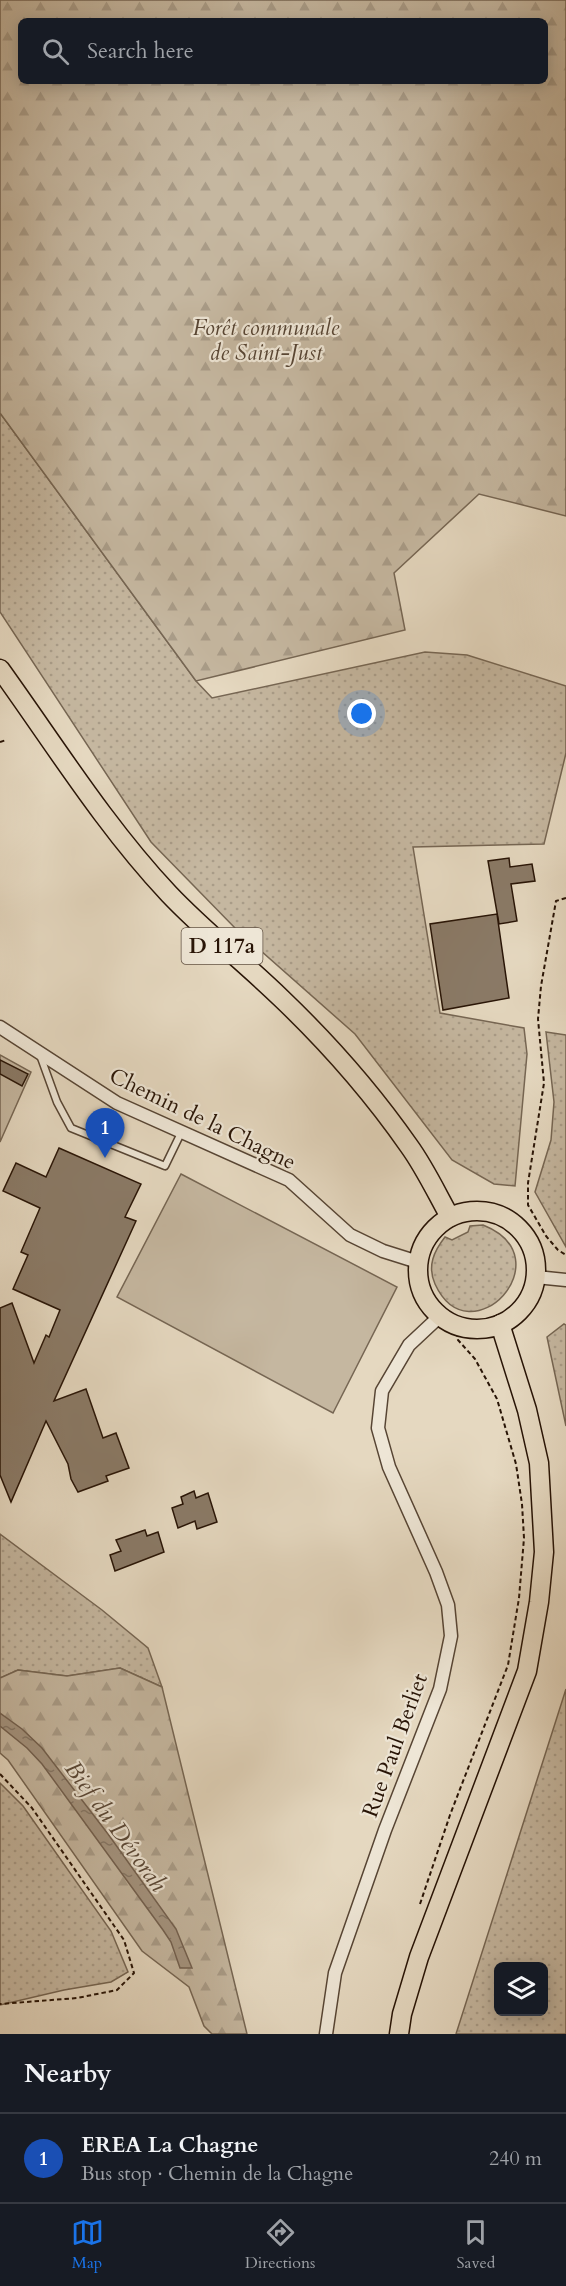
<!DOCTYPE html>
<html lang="en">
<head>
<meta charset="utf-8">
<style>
	:root { --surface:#171b24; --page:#20242c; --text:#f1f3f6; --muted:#9ea1a6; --line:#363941; --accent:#1a73e8 }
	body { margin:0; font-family:Cardo,serif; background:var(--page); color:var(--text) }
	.controls { position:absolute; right:18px; bottom:18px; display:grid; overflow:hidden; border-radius:9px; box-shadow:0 3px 15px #0003 }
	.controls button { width:54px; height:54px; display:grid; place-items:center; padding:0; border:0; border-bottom:2px solid var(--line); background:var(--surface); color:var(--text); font:30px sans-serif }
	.you { position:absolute; left:362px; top:714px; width:21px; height:21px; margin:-15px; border:4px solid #fff; border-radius:50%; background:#1a73e8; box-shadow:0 0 0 9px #1a73e833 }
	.badge { display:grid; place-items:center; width:39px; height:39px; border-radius:50%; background:var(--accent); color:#fff; font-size:20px; font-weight:700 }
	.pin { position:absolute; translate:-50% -50px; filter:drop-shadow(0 2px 3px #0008) }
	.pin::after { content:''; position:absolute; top:32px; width:21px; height:18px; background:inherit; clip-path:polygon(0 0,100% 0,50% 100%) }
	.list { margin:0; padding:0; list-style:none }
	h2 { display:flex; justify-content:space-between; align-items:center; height:78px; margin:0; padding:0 24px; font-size:26px }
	h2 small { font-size:20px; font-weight:400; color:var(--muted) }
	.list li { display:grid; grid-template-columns:39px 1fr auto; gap:18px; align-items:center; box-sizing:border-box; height:90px; padding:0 24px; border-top:2px solid var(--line) }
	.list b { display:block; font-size:22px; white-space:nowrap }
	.list p { margin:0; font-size:20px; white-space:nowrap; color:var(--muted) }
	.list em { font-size:20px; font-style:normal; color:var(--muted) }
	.icon { flex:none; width:33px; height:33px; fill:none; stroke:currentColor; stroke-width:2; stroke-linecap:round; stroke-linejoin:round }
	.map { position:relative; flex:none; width:566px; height:2034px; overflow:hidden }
	.search { position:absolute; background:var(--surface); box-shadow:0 3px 15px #0003; left:18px; right:18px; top:18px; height:66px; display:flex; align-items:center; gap:15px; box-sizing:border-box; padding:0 21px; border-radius:9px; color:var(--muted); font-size:22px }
	.sheet { height:168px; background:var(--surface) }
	nav { display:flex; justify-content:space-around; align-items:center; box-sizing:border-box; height:84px; border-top:2px solid var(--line); background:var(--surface); font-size:16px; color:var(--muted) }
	nav a { display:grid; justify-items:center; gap:3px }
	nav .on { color:var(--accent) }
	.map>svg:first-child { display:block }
</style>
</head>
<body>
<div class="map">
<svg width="566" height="2034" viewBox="0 0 566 2034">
	<defs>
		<pattern id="grass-dots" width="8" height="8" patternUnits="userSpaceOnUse" patternTransform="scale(1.5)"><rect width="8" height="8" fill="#c5b7a0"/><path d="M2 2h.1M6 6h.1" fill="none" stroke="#a99c88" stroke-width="1.8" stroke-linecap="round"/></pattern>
		<pattern id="forest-firs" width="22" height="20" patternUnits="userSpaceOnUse" patternTransform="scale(1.5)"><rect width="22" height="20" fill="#c5b7a0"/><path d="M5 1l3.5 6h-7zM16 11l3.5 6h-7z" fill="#a99c88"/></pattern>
		<pattern id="water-ripples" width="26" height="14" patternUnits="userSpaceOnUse" patternTransform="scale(1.5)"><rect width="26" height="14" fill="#a59581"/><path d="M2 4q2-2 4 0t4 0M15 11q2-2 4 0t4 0" fill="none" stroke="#867868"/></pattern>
	</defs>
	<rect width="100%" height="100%" fill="#e5d8c0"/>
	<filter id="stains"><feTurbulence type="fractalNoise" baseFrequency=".00333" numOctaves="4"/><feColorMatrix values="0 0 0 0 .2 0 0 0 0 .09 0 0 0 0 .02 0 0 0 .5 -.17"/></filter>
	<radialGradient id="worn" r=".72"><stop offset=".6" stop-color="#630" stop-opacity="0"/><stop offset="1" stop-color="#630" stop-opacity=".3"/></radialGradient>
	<g fill="url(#grass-dots)" stroke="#766653" stroke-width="1.5" fill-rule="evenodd">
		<path d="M 0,413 L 196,681 L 212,698 L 425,652 L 467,655 L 566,686 L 566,753 L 544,844 L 413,847 L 440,1013 L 524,1028 L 527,1054 L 515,1186 L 494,1184 L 452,1160 L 355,1034 L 235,928 L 151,842 L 0,612 Z"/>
		<path d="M 546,1032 L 566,1035 L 566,1247 L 535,1192 L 551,1140 L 554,1102 Z"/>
		<path d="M 483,1225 C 566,1258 470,1360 435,1284 C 427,1266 434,1251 445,1237 L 452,1240 L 468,1232 L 470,1226 Z"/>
		<path d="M 564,1324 L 566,1325 L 566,1426 L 547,1337 Z"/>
		<path d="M 0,1534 L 102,1610 L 148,1648 L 162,1687 L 120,1668 L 67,1676 L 18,1670 L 0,1678 Z"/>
		<path d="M 566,1689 L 566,2034 L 456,2034 ZM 498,1966 L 544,1966 L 544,2012 L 498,2012 Z"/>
		<path d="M 0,1783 L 23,1806 L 111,1931 L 128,1972 L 111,1982 L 64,1990 L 0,2005 Z"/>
	</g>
	<g fill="url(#forest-firs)" stroke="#766653" stroke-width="1.5" fill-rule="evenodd">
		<path d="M 0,0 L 566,0 L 566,516 L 479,494 L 394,573 L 405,630 L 196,681 L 0,413 ZM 21,21 L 545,21 L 545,81 L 21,81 Z"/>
		<path d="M 120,1668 L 162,1687 L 247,2034 L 212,2034 L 204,2026 L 189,1987 L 142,1951 L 8,1760 L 0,1753 L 0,1678 L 18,1670 L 67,1676 Z"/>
	</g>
	<g fill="#c5b7a0" stroke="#766653" stroke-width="1.5">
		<path d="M 0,1055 L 31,1072 L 0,1142 Z"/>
		<path d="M 181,1174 L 397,1287 L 333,1413 L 117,1297 Z"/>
	</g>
	<path fill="url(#water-ripples)" stroke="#736150" stroke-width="1.5" d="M 0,1713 L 22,1729 L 42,1748 L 108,1834 L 176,1929 L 192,1968 L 180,1968 L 171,1942 L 163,1930 L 42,1764 L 27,1748 L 0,1726 Z"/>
	<g fill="#8a7a67" stroke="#281406" stroke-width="1.5">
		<path d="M 509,858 L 510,867 L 532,864 L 535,881 L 511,884 L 517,921 L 499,924 L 488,861 Z"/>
		<path d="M 497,914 L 509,998 L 443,1010 L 430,924 Z"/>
		<path d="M 0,1060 L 28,1074 L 22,1086 L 0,1074 Z"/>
		<path d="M 59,1148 L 141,1184 L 125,1217 L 136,1221 L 54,1401 L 86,1389 L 103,1438 L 116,1433 L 129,1468 L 106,1476 L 108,1481 L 78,1492 L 71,1479 L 68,1464 L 46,1421 L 11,1502 L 0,1475 L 0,1308 L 12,1303 L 34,1363 L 46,1335 L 49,1337 L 60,1310 L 13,1289 L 28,1255 L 21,1252 L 40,1208 L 3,1191 L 16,1163 L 46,1177 Z"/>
		<path d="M 194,1491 L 196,1498 L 208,1493 L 217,1522 L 197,1529 L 195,1521 L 178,1528 L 172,1508 L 183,1504 L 181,1497 Z"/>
		<path d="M 145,1530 L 147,1536 L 158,1532 L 164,1552 L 115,1571 L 110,1555 L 121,1551 L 116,1540 Z"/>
	</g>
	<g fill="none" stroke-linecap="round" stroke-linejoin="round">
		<g stroke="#574534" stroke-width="9">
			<path id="service" d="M 40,1055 L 57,1102 L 71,1128 L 165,1166 L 181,1133"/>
		</g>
		<g stroke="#574534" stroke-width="15">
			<g id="minor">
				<path d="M 0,1027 L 117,1103 L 289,1180 L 350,1235 L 383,1251 L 418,1262"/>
				<path d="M 536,1277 L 566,1280"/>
				<path d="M 326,2034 L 335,1973 L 385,1830 L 440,1689 L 451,1636 L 448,1605 L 436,1572 L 389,1467 L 378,1428 L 382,1391 L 409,1345 L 440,1316"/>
			</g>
		</g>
		<g stroke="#281406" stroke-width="21">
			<g id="primary">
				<path d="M 0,669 C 54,744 105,826 169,894 C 204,931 245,963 282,999 C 329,1044 372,1093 409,1146 C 425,1168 437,1194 450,1217"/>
				<circle cx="477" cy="1270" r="59"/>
				<path d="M 399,2034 L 402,2014 L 419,1957 L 527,1671 L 539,1602 L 544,1552 L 539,1463 L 527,1410 L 500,1324"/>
			</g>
		</g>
		<g stroke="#281406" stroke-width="2" stroke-dasharray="4.5 3" stroke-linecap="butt">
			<path d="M 0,742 L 6,740"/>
			<path d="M 566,898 L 556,901 L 541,986 L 538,1019 L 544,1083 L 528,1183 L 528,1205 L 546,1236 L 558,1250 L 566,1255"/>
			<path d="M 0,1774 L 32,1808 L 124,1940 L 134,1973 L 117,1990 L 77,1998 L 0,2004"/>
			<path d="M 420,1904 L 450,1815 L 508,1665 L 519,1598 L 524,1538 L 522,1504 L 516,1464 L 497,1399 L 475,1359 L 458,1340 L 454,1325"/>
		</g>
		<use href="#service" stroke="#eee6d6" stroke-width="6"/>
		<use href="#minor" stroke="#eee6d6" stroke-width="12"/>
		<use href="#primary" stroke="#e5d8c0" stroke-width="18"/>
	</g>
	<g text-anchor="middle" stroke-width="4.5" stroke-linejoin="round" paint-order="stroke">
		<rect fill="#eee6d6" stroke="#635344" stroke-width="1.5" x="181.5" y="928" width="81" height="36" rx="4.5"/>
		<g font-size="21" font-weight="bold" fill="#281406">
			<text x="222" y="953">D 117a</text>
		</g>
		<g font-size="22" font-style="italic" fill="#574534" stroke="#eee6d6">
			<text x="266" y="335">Forêt communale<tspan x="266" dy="25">de Saint-Just</tspan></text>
		</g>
		<g font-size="22" fill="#281406" stroke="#eee6d6">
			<text transform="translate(203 1118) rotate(26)" y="8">Chemin de la Chagne</text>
			<text transform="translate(394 1745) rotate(-70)" y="8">Rue Paul Berliet</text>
		</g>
		<g font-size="24" font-style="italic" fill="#5a4837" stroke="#eee6d6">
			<text transform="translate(116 1826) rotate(54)" y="8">Bief du Dévorah</text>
		</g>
	</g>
	<rect width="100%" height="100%" filter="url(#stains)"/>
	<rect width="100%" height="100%" fill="url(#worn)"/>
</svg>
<div class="controls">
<button><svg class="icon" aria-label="layers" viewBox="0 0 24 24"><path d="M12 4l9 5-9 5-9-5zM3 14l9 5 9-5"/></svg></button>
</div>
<div class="you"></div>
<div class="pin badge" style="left:105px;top:1158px;background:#1a4fb4">1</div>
<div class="search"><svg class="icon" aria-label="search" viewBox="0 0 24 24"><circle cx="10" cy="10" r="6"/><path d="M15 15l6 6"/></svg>Search here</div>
</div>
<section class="sheet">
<h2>Nearby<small></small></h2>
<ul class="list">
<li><span class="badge" style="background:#1a4fb4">1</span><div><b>EREA La Chagne</b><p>Bus stop · Chemin de la Chagne</p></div><em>240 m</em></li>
</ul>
</section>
<nav>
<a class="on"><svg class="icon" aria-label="map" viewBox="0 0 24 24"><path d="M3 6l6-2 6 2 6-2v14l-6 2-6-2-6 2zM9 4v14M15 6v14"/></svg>Map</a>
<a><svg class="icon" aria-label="directions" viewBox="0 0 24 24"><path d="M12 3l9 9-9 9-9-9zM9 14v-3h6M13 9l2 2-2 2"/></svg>Directions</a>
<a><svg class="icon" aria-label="saved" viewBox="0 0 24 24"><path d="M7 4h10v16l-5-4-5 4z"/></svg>Saved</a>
</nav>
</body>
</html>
